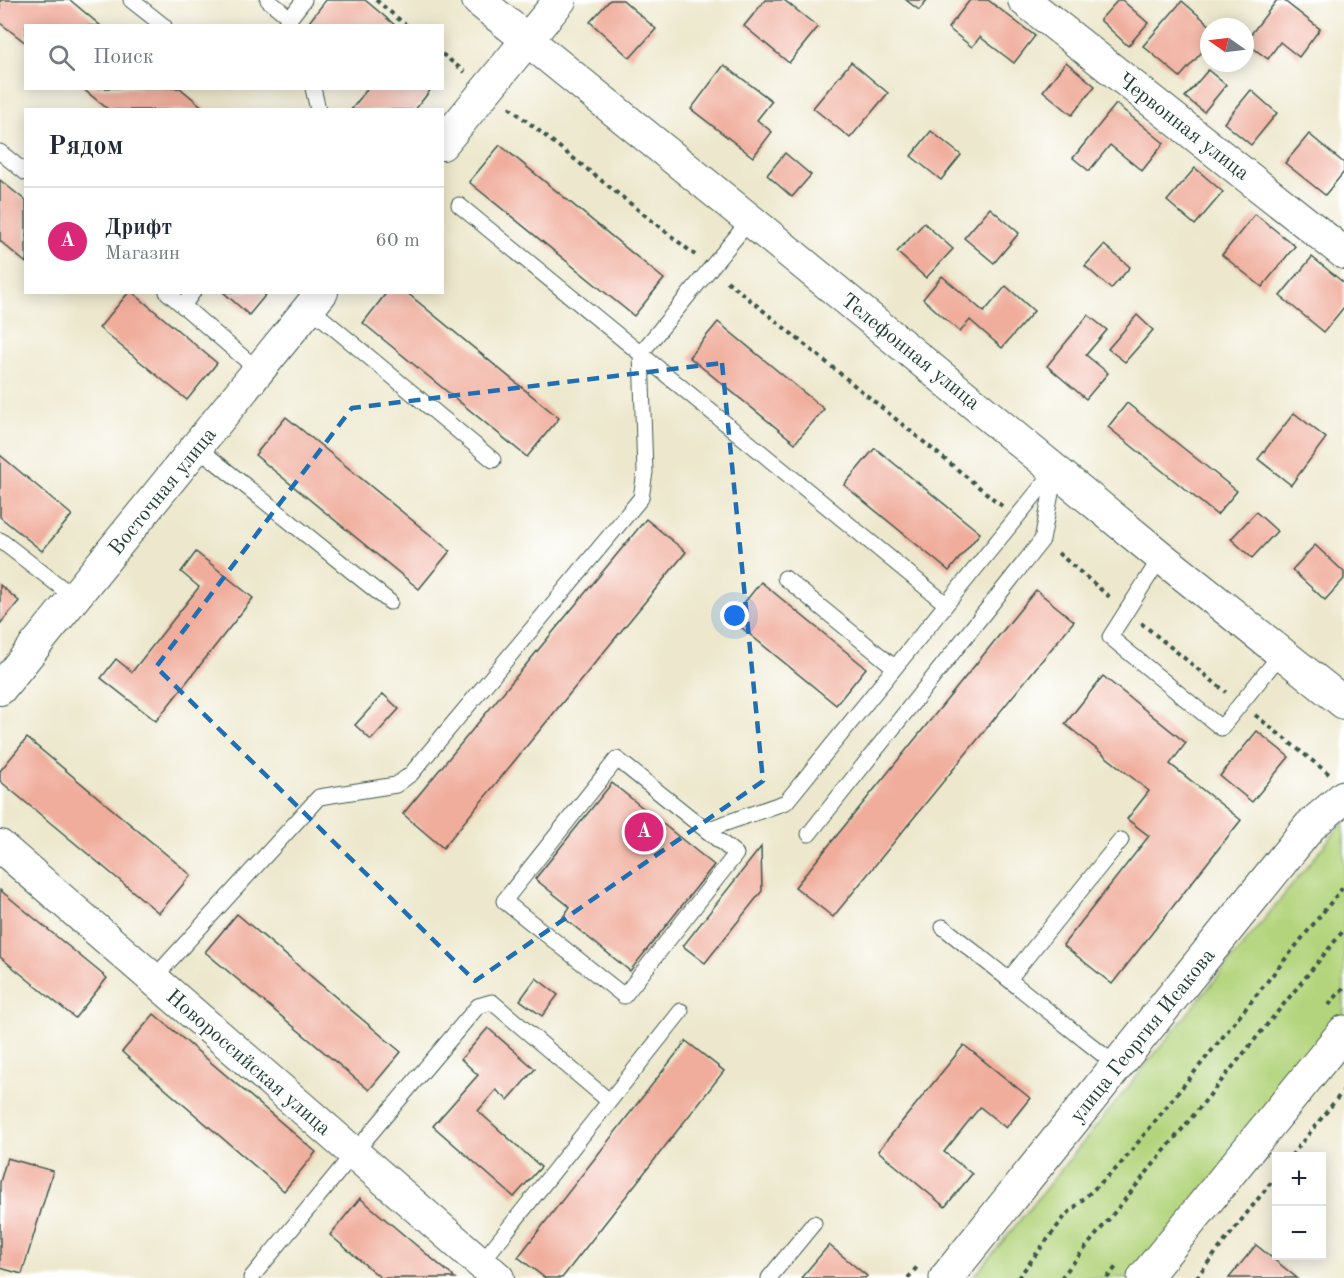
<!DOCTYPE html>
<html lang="ru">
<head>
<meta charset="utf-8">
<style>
	:root { --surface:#fff; --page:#f6f6f7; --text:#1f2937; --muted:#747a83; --line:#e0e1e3; --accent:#db2777 }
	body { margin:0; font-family:"Old Standard TT",serif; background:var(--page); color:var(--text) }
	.controls { position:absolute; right:18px; bottom:18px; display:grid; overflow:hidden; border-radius:0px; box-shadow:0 3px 15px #0003 }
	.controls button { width:54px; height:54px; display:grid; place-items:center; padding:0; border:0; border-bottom:2px solid var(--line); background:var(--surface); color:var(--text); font:30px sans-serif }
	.compass { position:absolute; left:1200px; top:18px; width:54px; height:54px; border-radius:50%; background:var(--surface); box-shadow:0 3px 15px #0003; rotate:284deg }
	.you { position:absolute; left:735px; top:616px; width:21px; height:21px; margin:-15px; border:4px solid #fff; border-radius:50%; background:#1a73e8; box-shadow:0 0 0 9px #1a73e833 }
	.badge { display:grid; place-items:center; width:39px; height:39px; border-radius:50%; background:var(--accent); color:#fff; font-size:20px; font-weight:700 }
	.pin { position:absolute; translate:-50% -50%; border:3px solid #fff; box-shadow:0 2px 6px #0006 }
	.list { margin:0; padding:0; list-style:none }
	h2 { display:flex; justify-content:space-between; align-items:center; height:78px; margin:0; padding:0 24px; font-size:26px }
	h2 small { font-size:20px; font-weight:400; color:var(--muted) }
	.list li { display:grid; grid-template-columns:39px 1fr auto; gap:18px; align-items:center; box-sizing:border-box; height:108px; padding:0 24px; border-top:2px solid var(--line) }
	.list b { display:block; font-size:22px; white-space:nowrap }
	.list p { margin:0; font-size:20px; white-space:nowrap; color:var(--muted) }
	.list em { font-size:20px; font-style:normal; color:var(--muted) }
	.icon { flex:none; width:33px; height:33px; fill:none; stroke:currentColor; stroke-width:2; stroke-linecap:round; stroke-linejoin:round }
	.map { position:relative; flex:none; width:1344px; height:1278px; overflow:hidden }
	.search { position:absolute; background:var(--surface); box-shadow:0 3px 15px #0003; left:24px; top:24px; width:420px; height:66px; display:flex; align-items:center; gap:15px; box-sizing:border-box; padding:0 21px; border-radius:0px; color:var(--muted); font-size:22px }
	.panel { position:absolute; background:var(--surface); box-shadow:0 3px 15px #0003; left:24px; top:108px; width:420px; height:186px; border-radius:0px }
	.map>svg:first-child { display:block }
</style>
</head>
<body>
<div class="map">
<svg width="1344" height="1278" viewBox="0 0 1344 1278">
	<rect width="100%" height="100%" fill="#fff"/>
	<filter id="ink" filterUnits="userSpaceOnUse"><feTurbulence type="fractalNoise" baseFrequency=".0167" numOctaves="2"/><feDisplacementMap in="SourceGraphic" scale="12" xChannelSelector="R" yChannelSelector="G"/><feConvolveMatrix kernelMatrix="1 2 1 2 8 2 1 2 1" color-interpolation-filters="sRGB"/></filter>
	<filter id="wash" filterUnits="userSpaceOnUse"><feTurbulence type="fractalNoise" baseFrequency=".008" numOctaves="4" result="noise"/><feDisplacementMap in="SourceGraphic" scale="24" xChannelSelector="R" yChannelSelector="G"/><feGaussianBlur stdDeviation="1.35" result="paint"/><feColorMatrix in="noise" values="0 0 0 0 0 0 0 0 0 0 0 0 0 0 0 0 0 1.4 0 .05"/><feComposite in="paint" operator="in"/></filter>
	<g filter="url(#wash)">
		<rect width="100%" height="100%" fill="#ede8cd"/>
		<path fill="#b3d47c" stroke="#698858" stroke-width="1.5" d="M 1344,821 L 1344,1020 L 1135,1278 L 973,1278 Z"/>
		<g id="blocks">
			<g fill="#f0ad9c">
				<path d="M 0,0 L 70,0 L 101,26 L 26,26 L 26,43 L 0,23 Z"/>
				<path d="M 326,0 L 365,0 L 396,26 L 306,26 Z"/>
				<path d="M 610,0 L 623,0 L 656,29 L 630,58 L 590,22 Z"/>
				<path d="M 765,0 L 784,0 L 818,27 L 789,63 L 744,26 Z"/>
				<path d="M 906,0 L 927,0 L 919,10 Z"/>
				<path d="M 970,0 L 988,0 L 1035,36 L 1014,63 L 980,37 L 972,47 L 948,28 Z"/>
				<path d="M 1118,0 L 1122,0 L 1148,23 L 1128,46 L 1100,20 Z"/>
				<path d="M 1277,0 L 1283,0 L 1320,29 L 1299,57 L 1280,42 L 1268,59 L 1245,42 Z"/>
				<path d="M 1182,1 L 1212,27 L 1209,27 L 1209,44 L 1180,77 L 1143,46 Z"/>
				<path d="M 851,62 L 888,93 L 850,138 L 813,108 Z"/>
				<path d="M 1066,62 L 1095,86 L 1072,115 L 1043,91 Z"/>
				<path d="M 724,65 L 772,101 L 757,120 L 772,132 L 753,157 L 691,109 Z"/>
				<path d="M 1208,70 L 1226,85 L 1204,112 L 1185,97 Z"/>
				<path d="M 82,88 L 180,88 L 206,110 L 109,110 Z"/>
				<path d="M 368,88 L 432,88 L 415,110 L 351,110 Z"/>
				<path d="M 1251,90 L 1277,113 L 1251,145 L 1224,123 Z"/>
				<path d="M 1116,104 L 1164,143 L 1142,171 L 1110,145 L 1089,171 L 1073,158 Z"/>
				<path d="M 931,131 L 961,155 L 941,180 L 911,156 Z"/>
				<path d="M 1309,134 L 1344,163 L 1344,172 L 1325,195 L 1285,163 Z"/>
				<path d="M 500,145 L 664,279 L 634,316 L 469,182 Z"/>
				<path d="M 785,153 L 811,175 L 792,197 L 767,175 Z"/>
				<path d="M 1195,168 L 1223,192 L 1195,225 L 1167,201 Z"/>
				<path d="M 0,180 L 26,201 L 26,263 L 0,241 Z"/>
				<path d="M 990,208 L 1019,233 L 994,263 L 964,238 Z"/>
				<path d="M 1255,214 L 1295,246 L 1262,287 L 1222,255 Z"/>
				<path d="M 924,223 L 953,249 L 926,278 L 897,252 Z"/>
				<path d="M 1104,245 L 1130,267 L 1111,289 L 1085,266 Z"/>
				<path d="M 1312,257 L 1344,283 L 1344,307 L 1324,332 L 1280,296 Z"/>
				<path d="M 942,276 L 984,312 L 1006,286 L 1034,311 L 1002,348 L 970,320 L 960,332 L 923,299 Z"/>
				<path d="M 129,292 L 132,292 L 217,363 L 187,400 L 99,328 Z"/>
				<path d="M 223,292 L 268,292 L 249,315 Z"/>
				<path d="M 387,292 L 406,292 L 559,418 L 527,457 L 363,323 Z"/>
				<path d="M 1088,315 L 1107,330 L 1086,355 L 1108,373 L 1086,399 L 1047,366 Z"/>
				<path d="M 1137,315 L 1153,330 L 1125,362 L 1108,349 Z"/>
				<path d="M 718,322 L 824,409 L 795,443 L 689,357 Z"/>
				<path d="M 1127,403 L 1237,491 L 1217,515 L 1108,427 Z"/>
				<path d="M 1294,413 L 1326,438 L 1291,485 L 1258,459 Z"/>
				<path d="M 286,417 L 450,551 L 419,589 L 255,455 Z"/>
				<path d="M 875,448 L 980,533 L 949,571 L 844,485 Z"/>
				<path d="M 0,455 L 72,515 L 42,551 L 0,517 Z"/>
				<path d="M 1256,512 L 1277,531 L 1252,558 L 1231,539 Z"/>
				<path d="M 646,519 L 686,552 L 443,848 L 403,814 Z"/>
				<path d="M 1315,545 L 1344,572 L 1344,579 L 1325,600 L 1292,570 Z"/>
				<path d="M 196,552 L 253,598 L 156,721 L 101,678 L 116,659 L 132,672 L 199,587 L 181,572 Z"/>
				<path d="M 761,582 L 866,668 L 836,705 L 731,619 Z"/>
				<path d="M 0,585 L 19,601 L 0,624 Z"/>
				<path d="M 1036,590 L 1074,621 L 833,917 L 795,887 Z"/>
				<path d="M 1103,676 L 1186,743 L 1170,764 L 1241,820 L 1112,984 L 1063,945 L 1149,836 L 1127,819 L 1149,791 L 1065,724 Z"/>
				<path d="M 383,694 L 399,709 L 371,740 L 355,725 Z"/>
				<path d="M 1257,731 L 1289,757 L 1252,802 L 1220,776 Z"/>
				<path d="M 27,738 L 191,875 L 159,913 L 0,781 L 0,771 Z"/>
				<path d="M 612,783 L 714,865 L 630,971 L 563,917 L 570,907 L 535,879 Z"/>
				<path d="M 761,847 L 762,891 L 705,963 L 683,946 Z"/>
				<path d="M 0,890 L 107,978 L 75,1018 L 0,957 Z"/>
				<path d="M 237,914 L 401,1052 L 369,1090 L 205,952 Z"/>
				<path d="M 536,978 L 558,995 L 542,1016 L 520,1000 Z"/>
				<path d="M 154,1014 L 316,1152 L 284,1191 L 122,1052 Z"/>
				<path d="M 488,1028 L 535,1069 L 508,1100 L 496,1090 L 478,1111 L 541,1167 L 514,1197 L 433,1126 L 478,1075 L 461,1059 Z"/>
				<path d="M 686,1041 L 724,1071 L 562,1278 L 545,1278 L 518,1257 Z"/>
				<path d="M 964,1045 L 1030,1098 L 1006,1128 L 980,1107 L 944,1152 L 972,1174 L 945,1207 L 878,1151 Z"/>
				<path d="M 7,1158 L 53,1171 L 22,1274 L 0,1268 L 0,1182 Z"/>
				<path d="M 360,1198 L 455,1278 L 381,1278 L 330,1235 Z"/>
				<path d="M 829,1245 L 867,1276 L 865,1278 L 801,1278 Z"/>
				<path d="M 1256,1245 L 1297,1278 L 1229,1278 Z"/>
			</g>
		</g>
	</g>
	<g filter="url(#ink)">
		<use href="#blocks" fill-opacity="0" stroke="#3e574b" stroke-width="1.5"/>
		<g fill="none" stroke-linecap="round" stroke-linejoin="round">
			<g stroke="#3e574b" stroke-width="17">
				<g id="service">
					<path d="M 131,0 L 164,26"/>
					<path d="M 268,0 L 290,18"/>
					<path d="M 284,26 L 304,0"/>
					<path d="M 313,88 L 318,110"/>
					<path d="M 0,152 L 26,173"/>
					<path d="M 459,205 L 946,604"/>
					<path d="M 167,292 L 259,371"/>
					<path d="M 183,306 L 193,292"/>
					<path d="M 310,308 L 493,460"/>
					<path d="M 197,447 L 390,602"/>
					<path d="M 0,540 L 75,598"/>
					<path d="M 1161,557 L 1110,637 L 1221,728 L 1281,654"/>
					<path d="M 785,578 L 894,667"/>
					<path d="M 617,759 L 736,854 L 624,996 L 504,901 Z"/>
					<path d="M 706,830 L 786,802 L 1055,470"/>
					<path d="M 809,834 L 1042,540 L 1055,473"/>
					<path d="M 943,927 L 1117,1066"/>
					<path d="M 153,979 L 319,797 L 396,785 L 411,774 L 641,498 L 645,472 L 641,353 L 750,220"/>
					<path d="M 1009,979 L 1121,840"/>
					<path d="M 481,1263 L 681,1011"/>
					<path d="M 251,1278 L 354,1153 L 478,1006 L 492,1002 L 609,1101"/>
					<path d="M 769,1278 L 814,1223"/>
				</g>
			</g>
			<g stroke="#3e574b" stroke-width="34">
				<g id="minor">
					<path d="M 478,0 L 750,220 L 1161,557 L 1344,703"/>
					<path d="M 1024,0 L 1344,253"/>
					<path d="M 442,144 L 560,0"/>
					<path d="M 0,689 L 322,292"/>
					<path d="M 0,846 L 498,1278"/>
				</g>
			</g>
			<g stroke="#3e574b" stroke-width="35">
				<g id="tertiary">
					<path d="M 946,1278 L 1310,826 L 1344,797"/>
					<path d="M 1144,1278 L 1344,1032"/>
				</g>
			</g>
			<g stroke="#3e574b" stroke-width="4" stroke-dasharray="4.5 4.5" stroke-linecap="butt">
				<path d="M 376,0 L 407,26"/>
				<path d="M 442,54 L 465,72"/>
				<path d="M 509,107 L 695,255"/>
				<path d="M 727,281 L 1002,506"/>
				<path d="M 1058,553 L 1112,599"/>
				<path d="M 1141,623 L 1226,692"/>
				<path d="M 1255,715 L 1329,774"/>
				<path d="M 1329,1005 L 1344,987"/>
				<path d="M 1291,1156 L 1344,1090"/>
				<path d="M 908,1278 L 917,1267"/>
				<path d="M 1018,1278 L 1066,1215 L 1119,1166 L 1344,886"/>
				<path d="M 1061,1278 L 1344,930"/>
				<path d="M 1107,1278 L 1116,1267"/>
				<path d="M 1196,1278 L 1276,1176"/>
			</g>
			<use href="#service" stroke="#fff" stroke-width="15"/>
			<use href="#minor" stroke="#fff" stroke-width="32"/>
			<use href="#tertiary" stroke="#fff" stroke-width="33"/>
		</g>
	</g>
	<path fill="none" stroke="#1f6fb2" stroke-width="4.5" stroke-dasharray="12 8" stroke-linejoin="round" d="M 722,363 L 763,781 L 475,981 L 156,667 L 352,408 Z"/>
	<g text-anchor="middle" stroke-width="5" stroke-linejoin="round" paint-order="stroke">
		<g font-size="21" fill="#1f3d34" stroke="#fff">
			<text transform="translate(1184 126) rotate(38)" y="7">Червонная улица</text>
			<text transform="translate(911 351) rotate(39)" y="7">Телефонная улица</text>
			<text transform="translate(162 491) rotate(-51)" y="7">Восточная улица</text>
			<text transform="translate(1142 1035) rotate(-51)" y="7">улица Георгия Исакова</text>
			<text transform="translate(249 1062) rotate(41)" y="7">Новороссийская улица</text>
		</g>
	</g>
</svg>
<div class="controls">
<button>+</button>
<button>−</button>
</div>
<svg class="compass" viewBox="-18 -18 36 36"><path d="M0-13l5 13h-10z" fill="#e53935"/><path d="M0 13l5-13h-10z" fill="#747a83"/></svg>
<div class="you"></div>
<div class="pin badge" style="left:644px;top:832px">A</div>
<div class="search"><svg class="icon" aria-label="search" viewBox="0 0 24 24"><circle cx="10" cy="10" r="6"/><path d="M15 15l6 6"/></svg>Поиск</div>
<section class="panel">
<h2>Рядом<small></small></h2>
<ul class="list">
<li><span class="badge">A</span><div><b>Дрифт</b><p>Магазин</p></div><em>60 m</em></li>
</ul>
</section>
</div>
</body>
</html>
